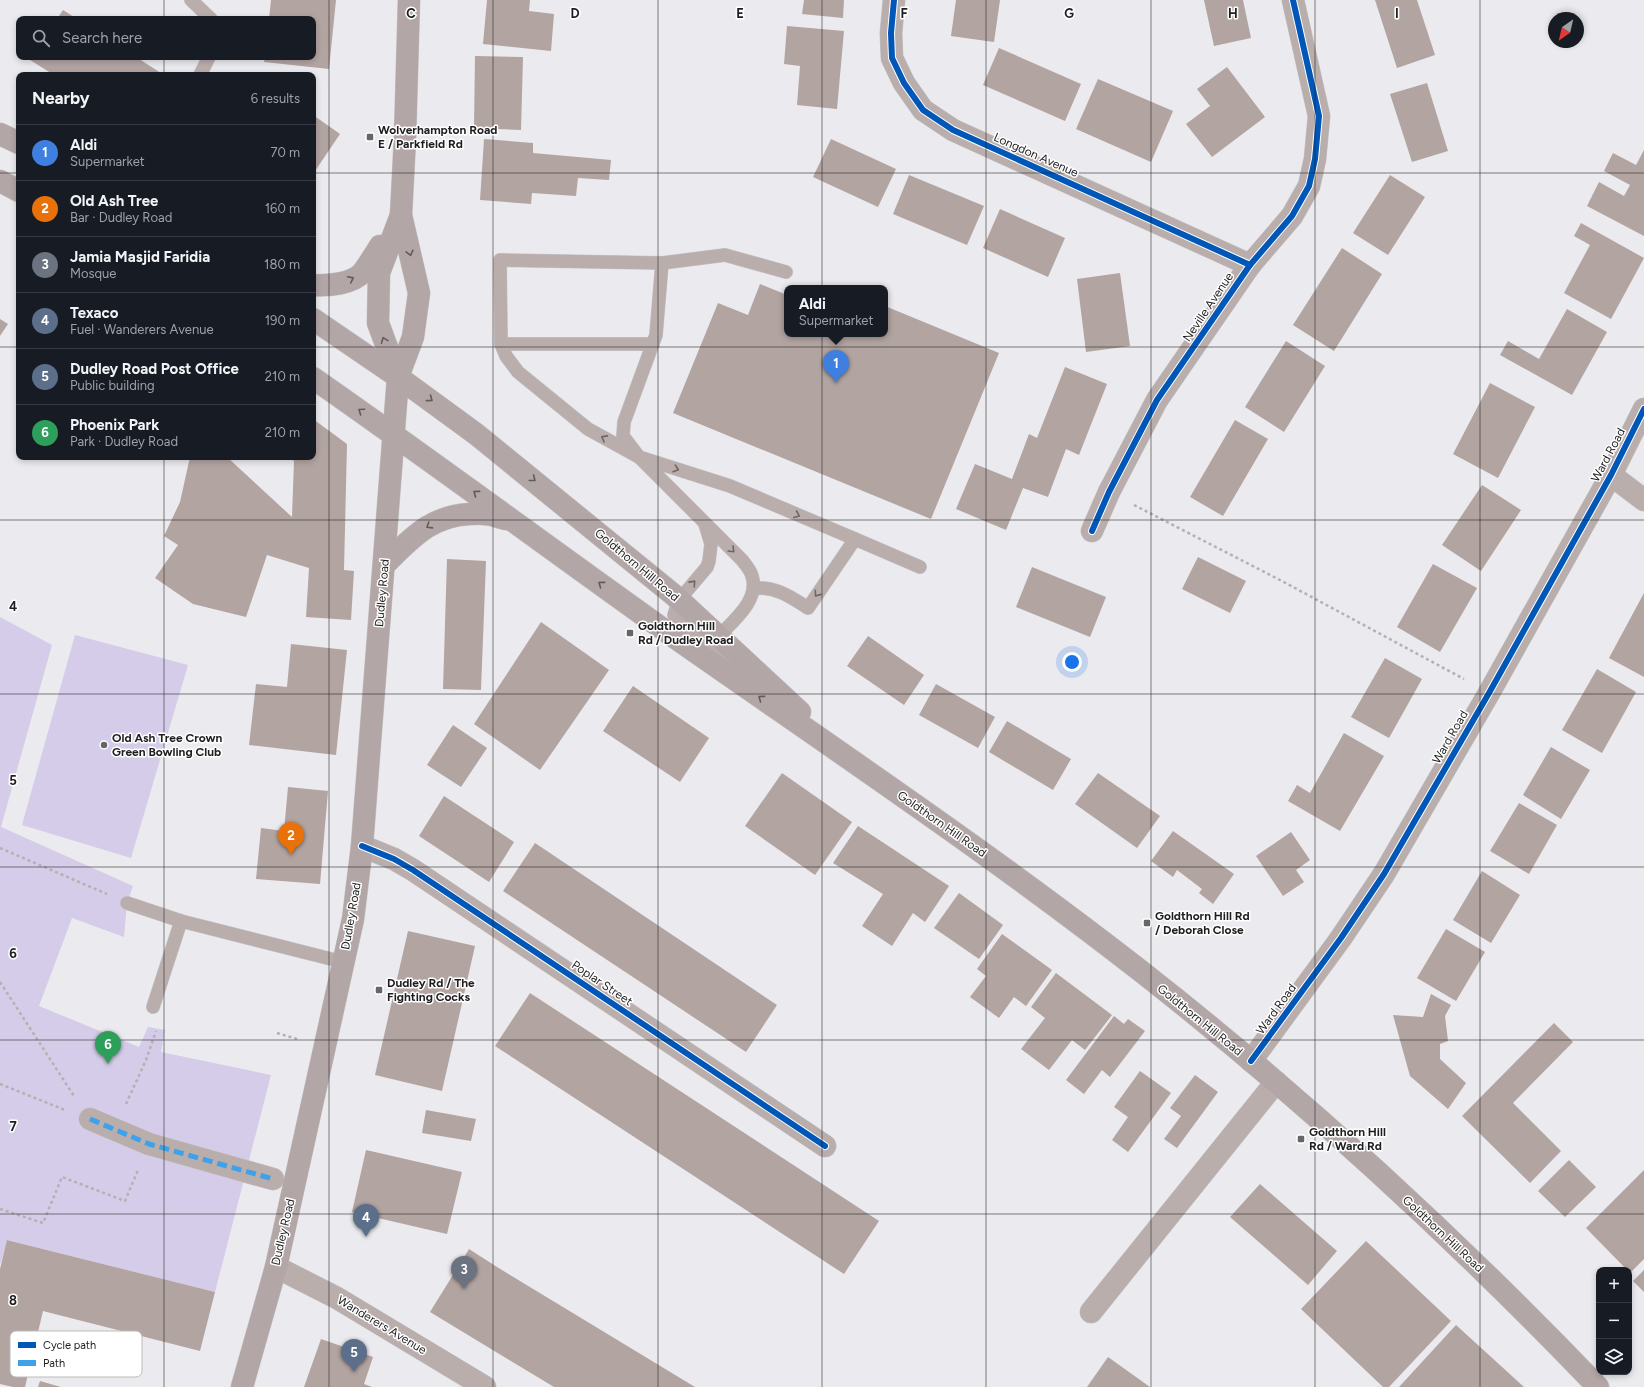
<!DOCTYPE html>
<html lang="en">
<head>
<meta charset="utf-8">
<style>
	:root { --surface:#171b24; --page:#242831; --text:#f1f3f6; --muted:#9ea1a6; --line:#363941; --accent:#b2b3b6 }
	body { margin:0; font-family:Figtree,sans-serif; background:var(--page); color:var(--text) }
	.controls { position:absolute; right:12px; bottom:12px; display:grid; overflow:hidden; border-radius:8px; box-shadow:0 2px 6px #0003 }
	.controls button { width:36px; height:36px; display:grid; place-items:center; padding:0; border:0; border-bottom:1px solid var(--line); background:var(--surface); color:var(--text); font:20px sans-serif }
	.compass { position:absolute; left:1548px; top:12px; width:36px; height:36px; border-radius:50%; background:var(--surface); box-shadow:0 2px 6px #0003; rotate:214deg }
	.you { position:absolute; left:1072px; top:662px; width:14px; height:14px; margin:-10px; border:3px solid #fff; border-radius:50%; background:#1a73e8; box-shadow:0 0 0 6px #1a73e833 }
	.badge { display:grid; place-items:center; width:26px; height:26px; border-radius:50%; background:var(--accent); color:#fff; font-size:13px; font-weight:700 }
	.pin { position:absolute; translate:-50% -33px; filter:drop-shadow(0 1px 2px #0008) }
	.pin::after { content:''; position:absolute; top:21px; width:14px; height:12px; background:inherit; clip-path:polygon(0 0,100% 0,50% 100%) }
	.popup { position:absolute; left:784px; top:285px; width:104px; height:52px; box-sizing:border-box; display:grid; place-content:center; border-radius:8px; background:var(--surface); filter:drop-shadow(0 1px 3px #0005); font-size:13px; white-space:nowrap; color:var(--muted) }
	.popup b { font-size:15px; color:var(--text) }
	.popup::after { content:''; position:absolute; left:50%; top:100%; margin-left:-8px; border:8px solid transparent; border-top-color:var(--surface) }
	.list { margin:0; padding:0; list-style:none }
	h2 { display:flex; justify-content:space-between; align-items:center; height:52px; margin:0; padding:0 16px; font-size:17px }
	h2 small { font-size:13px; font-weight:400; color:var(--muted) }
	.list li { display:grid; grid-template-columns:26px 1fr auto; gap:12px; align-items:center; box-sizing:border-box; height:56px; padding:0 16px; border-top:1px solid var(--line) }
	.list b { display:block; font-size:15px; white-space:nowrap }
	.list p { margin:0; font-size:13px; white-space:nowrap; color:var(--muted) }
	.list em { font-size:13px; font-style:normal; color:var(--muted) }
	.icon { flex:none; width:22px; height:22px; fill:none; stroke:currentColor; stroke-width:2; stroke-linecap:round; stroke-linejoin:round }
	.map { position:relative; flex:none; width:1644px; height:1387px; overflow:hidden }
	.search { position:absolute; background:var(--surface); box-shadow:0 2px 6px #0003; left:16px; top:16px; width:300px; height:44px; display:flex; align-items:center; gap:10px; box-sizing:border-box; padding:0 14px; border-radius:8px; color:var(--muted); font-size:15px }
	.panel { position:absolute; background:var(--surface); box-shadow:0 2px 6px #0003; left:16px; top:72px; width:300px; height:388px; border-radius:8px }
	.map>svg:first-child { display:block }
</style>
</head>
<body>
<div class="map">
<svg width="1644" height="1387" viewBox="0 0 1644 1387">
	<rect width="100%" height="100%" fill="#ebeaee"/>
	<g fill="#d4cce8">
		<path d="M 0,617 L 52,645 L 1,827 L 133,886 L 127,903 L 124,937 L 72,918 L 39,1006 L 139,1047 L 148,1027 L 165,1030 L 161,1052 L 271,1075 L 215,1292 L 8,1240 L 0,1265 Z"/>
		<path d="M 75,635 L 188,665 L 131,858 L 22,825 Z"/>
	</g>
	<g fill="#b2a4a1">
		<path d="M 271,0 L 336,0 L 329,69 L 264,62 L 265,57 L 313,57 L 313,19 L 269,19 Z"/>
		<path d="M 487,0 L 530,0 L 529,11 L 554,14 L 551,51 L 483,44 Z"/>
		<path d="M 804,0 L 844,0 L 843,18 L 802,14 Z"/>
		<path d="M 956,0 L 1000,0 L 994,42 L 951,36 Z"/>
		<path d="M 1204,0 L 1243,0 L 1251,38 L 1214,46 Z"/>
		<path d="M 1375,0 L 1417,0 L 1435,55 L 1397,68 Z"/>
		<path d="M 63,10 L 77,19 L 57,19 Z"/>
		<path d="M 787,26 L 844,31 L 837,109 L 797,105 L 800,66 L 784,64 Z"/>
		<path d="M 999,48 L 1081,84 L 1065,121 L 983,85 Z"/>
		<path d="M 475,56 L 523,57 L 521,130 L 474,128 Z"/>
		<path d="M 32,57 L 136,57 L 164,75 L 54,75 L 30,60 Z"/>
		<path d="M 1227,67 L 1265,117 L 1212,157 L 1186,124 L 1210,106 L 1197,89 Z"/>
		<path d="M 1098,79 L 1173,111 L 1151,162 L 1076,129 Z"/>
		<path d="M 1427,83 L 1448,151 L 1412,162 L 1390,94 Z"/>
		<path d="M 313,115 L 340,134 L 313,174 Z"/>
		<path d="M 484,139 L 533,143 L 533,153 L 611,160 L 609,180 L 578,178 L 576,196 L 532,193 L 531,204 L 480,200 Z"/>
		<path d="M 831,139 L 896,169 L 878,207 L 813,177 Z"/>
		<path d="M 1644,150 L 1644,236 L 1587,206 L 1599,182 L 1624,196 L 1630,185 L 1604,171 L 1613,153 L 1636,165 Z"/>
		<path d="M 909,175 L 984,206 L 967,245 L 893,214 Z"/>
		<path d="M 1390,175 L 1425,197 L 1388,255 L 1353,233 Z"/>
		<path d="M 1000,209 L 1065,238 L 1048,277 L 983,248 Z"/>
		<path d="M 1581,223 L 1644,258 L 1611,319 L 1564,293 L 1590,245 L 1574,236 Z"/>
		<path d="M 1342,248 L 1382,274 L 1334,351 L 1293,325 Z"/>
		<path d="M 1120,273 L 1130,346 L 1086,352 L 1077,279 Z"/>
		<path d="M 760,284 L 787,295 L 787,334 L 885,334 L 885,306 L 999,353 L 931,519 L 673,413 L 718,303 L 748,315 Z"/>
		<path d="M 1567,309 L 1607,332 L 1572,395 L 1500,355 L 1508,341 L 1539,359 Z"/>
		<path d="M 0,319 L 8,324 L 0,336 Z"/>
		<path d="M 1286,341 L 1325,366 L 1284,432 L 1245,407 Z"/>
		<path d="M 1065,367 L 1107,384 L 1079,455 L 1066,449 L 1048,497 L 1023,488 L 1006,530 L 956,509 L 975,464 L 1012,479 L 1029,434 L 1037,438 Z"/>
		<path d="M 1490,383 L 1535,407 L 1498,478 L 1453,454 Z"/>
		<path d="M 313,419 L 347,444 L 344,570 L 354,571 L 351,620 L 306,617 L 309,568 L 267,555 L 246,617 L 193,604 L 155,578 L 178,545 L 164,536 L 180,502 L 190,457 L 227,457 L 292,517 L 294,461 L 289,457 L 313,457 Z"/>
		<path d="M 1235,420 L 1268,439 L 1223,516 L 1190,497 Z"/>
		<path d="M 1482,485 L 1521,510 L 1481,571 L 1442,545 Z"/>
		<path d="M 1198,557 L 1246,581 L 1230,613 L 1182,589 Z"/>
		<path d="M 447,559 L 486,561 L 481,690 L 443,689 Z"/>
		<path d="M 1433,564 L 1477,588 L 1440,652 L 1397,627 Z"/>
		<path d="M 1032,567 L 1106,597 L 1090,637 L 1016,607 Z"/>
		<path d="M 1644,593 L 1644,677 L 1609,658 Z"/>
		<path d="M 541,622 L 609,670 L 540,770 L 474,724 Z"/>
		<path d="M 868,636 L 924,675 L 904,705 L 847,666 Z"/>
		<path d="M 291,644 L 347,650 L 336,755 L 249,745 L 256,684 L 287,687 Z"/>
		<path d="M 1385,658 L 1422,679 L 1389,738 L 1351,717 Z"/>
		<path d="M 1597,669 L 1636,692 L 1602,753 L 1562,730 Z"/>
		<path d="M 936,684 L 995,717 L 978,748 L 919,715 Z"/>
		<path d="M 633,686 L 709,738 L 680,782 L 603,731 Z"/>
		<path d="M 1007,721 L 1071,759 L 1053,790 L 989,752 Z"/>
		<path d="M 453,725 L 487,748 L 461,787 L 427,765 Z"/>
		<path d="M 1344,733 L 1384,756 L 1340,831 L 1288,801 L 1297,785 L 1310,793 Z"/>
		<path d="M 1551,747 L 1590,770 L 1561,819 L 1523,795 Z"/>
		<path d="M 782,773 L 852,822 L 815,875 L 745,826 Z"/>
		<path d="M 1098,773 L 1160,816 L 1137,848 L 1075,804 Z"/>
		<path d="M 288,787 L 328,791 L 320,884 L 256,879 L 261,828 L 284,831 Z"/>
		<path d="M 444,796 L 514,842 L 489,882 L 419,836 Z"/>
		<path d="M 1519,803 L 1557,825 L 1529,874 L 1490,851 Z"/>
		<path d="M 858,826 L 949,886 L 925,922 L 913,913 L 892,946 L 862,926 L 883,894 L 833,863 Z"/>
		<path d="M 1173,831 L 1234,874 L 1213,904 L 1199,893 L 1202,889 L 1177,870 L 1173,877 L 1151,861 Z"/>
		<path d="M 1291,832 L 1310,860 L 1296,870 L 1304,882 L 1283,896 L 1256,856 Z"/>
		<path d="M 535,843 L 777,1005 L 746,1052 L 503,891 Z"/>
		<path d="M 1482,871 L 1520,895 L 1491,943 L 1453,920 Z"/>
		<path d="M 959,893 L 1003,925 L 979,959 L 934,928 Z"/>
		<path d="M 1446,929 L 1485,952 L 1456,1001 L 1417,978 Z"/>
		<path d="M 408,931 L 475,946 L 442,1091 L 375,1075 Z"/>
		<path d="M 1002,934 L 1052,970 L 1026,1006 L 1014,997 L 999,1018 L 970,997 L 986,976 L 977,969 Z"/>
		<path d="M 1056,973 L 1112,1015 L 1085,1050 L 1072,1040 L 1049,1070 L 1021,1049 L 1045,1018 L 1031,1007 Z"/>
		<path d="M 530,993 L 879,1221 L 844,1274 L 495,1046 Z"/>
		<path d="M 1431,994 L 1451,1005 L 1445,1016 L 1448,1041 L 1440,1044 L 1440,1059 L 1466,1083 L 1448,1109 L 1410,1076 L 1393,1015 L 1423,1017 Z"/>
		<path d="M 1114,1016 L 1124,1024 L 1128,1019 L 1145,1031 L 1110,1077 L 1102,1070 L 1084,1094 L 1066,1080 Z"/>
		<path d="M 1554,1023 L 1573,1042 L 1513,1103 L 1561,1151 L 1530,1183 L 1462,1116 Z"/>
		<path d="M 1140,1071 L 1171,1093 L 1128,1152 L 1112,1140 L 1128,1117 L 1114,1107 Z"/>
		<path d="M 1195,1075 L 1218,1092 L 1177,1148 L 1164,1139 L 1181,1116 L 1170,1108 Z"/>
		<path d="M 426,1110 L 476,1119 L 471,1141 L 422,1133 Z"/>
		<path d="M 366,1150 L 462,1172 L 447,1234 L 352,1212 Z"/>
		<path d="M 1569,1160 L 1596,1187 L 1565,1217 L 1538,1191 Z"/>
		<path d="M 1644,1170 L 1644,1259 L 1630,1273 L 1586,1228 Z"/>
		<path d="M 1260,1184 L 1337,1251 L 1308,1285 L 1230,1217 Z"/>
		<path d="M 7,1240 L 215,1292 L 200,1351 L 43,1311 L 25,1387 L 13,1387 L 0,1384 L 0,1269 Z"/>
		<path d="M 1366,1241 L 1451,1321 L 1389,1387 L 1383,1387 L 1301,1309 Z"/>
		<path d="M 469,1249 L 497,1267 L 695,1387 L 554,1387 L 430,1312 Z"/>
		<path d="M 1644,1270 L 1644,1292 L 1633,1281 Z"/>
		<path d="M 1456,1325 L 1524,1387 L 1399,1387 Z"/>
		<path d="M 321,1339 L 373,1357 L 364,1384 L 372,1387 L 304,1387 Z"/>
		<path d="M 1108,1357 L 1150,1387 L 1087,1387 Z"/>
		<path d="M 40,1381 L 61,1387 L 38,1387 Z"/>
	</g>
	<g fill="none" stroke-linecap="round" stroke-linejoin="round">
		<g stroke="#c6c6c8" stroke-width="14">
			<g id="lane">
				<path d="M 191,0 L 211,19"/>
				<path d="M 200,75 L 209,57"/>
				<path d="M 662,263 L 656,335 L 624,422 L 623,436 L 639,457 L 742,560 C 746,565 751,571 752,576 C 760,600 733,621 719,636"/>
				<path d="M 501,344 L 653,344"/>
				<path d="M 705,524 L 711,544 L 709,561 L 707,567 L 679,600 L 674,615 L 678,622 L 734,664 L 735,667"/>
				<path d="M 855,539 L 920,567"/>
				<path d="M 754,588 C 777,587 789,596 808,608 L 855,539 L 730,486 L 639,457 L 588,429 L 518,372 L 506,356 L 501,344 L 500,260 L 662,263 L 725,255 L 786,272"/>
				<path d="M 127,903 L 181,921 L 343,962"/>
				<path d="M 153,1007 L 181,921"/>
			</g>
		</g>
		<g stroke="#c6c6c8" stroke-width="23">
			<g id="street">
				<path d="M 894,0 L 891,33 L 892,58 L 904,83 L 923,110 L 953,130 L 1250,265"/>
				<path d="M 1611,475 L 1644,500"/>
				<path d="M 1092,531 L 1109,492 L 1157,400 L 1250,265 L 1292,216 L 1309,186 L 1315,159 L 1319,116 L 1293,0"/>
				<path d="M 362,846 L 394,859 L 413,870 L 825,1146"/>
				<path d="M 1251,1061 L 1341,938 L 1384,874 L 1489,693 L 1611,475 L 1644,409"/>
				<path d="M 90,1119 L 149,1144 L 273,1179"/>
				<path d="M 276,1267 L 337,1298 L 485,1387"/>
				<path d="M 1091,1312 L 1276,1082"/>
			</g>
		</g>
		<g stroke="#c6c6c8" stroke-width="23">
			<g id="primary">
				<path d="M 0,134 L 19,143"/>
				<path d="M 0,181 L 19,191"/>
				<path d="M 313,285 C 328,286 353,284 363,272 C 369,264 375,254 380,246"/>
				<path d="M 313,319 L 398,377 L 476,434 L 675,596 L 800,712"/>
				<path d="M 398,377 L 378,323 L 379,273 L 401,215 L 405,138 L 409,0"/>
				<path d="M 313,378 C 435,463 553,551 674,637 C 831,747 991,854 1142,972 C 1304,1099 1456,1239 1598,1387"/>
				<path d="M 385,564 C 412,538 430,516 470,514 C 485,513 491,514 505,519"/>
				<path d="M 242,1387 L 276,1267 L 353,919 L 362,846 L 398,377 L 413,337 L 419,293 L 401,215"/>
			</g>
		</g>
		<g stroke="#b7afb0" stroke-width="2.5" stroke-dasharray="3 3" stroke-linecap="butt">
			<path d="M 1134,505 L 1280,580 L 1464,679"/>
			<path d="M 0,848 L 107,894"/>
			<path d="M 0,982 L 74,1096"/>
			<path d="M 277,1033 L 297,1039"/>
			<path d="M 0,1084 L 65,1110"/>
			<path d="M 126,1104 L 146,1060 L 156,1031"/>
			<path d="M 0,1209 L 43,1223 L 62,1177 L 125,1201 L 138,1170"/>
		</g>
		<use href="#lane" stroke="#baaead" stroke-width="13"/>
		<use href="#street" stroke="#baaead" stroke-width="22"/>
		<use href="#primary" stroke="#b3a6a6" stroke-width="22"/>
		<path stroke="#3da2ea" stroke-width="5" stroke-dasharray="10 5" stroke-linecap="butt" d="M 90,1119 L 149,1144 L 273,1179"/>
		<g stroke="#fff" stroke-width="8">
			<g id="cycleway">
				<path d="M 894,0 L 891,33 L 892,58 L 904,83 L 923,110 L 953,130 L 1250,265"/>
				<path d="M 1092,531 L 1109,492 L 1157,400 L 1250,265 L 1292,216 L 1309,186 L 1315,159 L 1319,116 L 1293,0"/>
				<path d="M 362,846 L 394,859 L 413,870 L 825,1146"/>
				<path d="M 1251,1061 L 1341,938 L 1384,874 L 1489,693 L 1611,475 L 1644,409"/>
			</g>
		</g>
		<use href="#cycleway" stroke="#0057b8" stroke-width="6"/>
	</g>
	<defs><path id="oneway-chevron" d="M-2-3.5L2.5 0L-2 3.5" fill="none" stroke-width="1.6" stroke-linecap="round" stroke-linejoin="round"/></defs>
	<g stroke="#615b5c">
		<use href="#oneway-chevron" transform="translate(410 253) rotate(76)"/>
		<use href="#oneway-chevron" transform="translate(351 279) rotate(-26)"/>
		<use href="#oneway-chevron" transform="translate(384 340) rotate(-111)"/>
		<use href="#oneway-chevron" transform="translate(430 399) rotate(36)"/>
		<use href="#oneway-chevron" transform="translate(361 411) rotate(-145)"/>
		<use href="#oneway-chevron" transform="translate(533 479) rotate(39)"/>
		<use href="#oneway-chevron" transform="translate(476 493) rotate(-144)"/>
		<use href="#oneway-chevron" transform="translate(429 526) rotate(148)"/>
		<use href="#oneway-chevron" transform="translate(601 584) rotate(-144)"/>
		<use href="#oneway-chevron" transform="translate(761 698) rotate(-144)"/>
	</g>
	<g stroke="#6c6666">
		<use href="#oneway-chevron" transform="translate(604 438) rotate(-151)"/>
		<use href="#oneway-chevron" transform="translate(676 469) rotate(18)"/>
		<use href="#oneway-chevron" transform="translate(797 515) rotate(23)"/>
		<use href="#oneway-chevron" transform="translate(732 550) rotate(45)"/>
		<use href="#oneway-chevron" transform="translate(693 583) rotate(-48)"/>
		<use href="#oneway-chevron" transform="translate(817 594) rotate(125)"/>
	</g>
	<path fill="none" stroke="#1e1e20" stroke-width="1" stroke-opacity="0.55" d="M 164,0 L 164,19M 329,0 L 329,1387M 493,0 L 493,1387M 658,0 L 658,1387M 822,0 L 822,1387M 986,0 L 986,1387M 1151,0 L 1151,1387M 1315,0 L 1315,1387M 1480,0 L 1480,1387M 164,57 L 164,75M 0,173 L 19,173M 313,173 L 1644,173M 0,347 L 19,347M 313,347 L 1644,347M 164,457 L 164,1387M 0,520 L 1644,520M 0,694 L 1644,694M 0,867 L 1644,867M 0,1040 L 1644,1040M 0,1214 L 1644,1214"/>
	<g fill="#666568" stroke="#fff" stroke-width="1.5">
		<rect x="366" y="133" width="8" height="8" rx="2"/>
		<rect x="626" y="629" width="8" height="8" rx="2"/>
		<circle cx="104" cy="745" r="4"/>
		<rect x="1143" y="919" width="8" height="8" rx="2"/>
		<rect x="375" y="986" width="8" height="8" rx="2"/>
		<rect x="1297" y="1135" width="8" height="8" rx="2"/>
	</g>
	<g text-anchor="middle" stroke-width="3" stroke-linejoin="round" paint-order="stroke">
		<g font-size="12" font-weight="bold" fill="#1e1e20" stroke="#fff" text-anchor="start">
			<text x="378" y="134">Wolverhampton Road<tspan x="378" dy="14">E / Parkfield Rd</tspan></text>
			<text x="638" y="630">Goldthorn Hill<tspan x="638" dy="14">Rd / Dudley Road</tspan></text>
			<text x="112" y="742">Old Ash Tree Crown<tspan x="112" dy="14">Green Bowling Club</tspan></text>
			<text x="1155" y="920">Goldthorn Hill Rd<tspan x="1155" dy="14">/ Deborah Close</tspan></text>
			<text x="387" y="987">Dudley Rd / The<tspan x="387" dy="14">Fighting Cocks</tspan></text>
			<text x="1309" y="1136">Goldthorn Hill<tspan x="1309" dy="14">Rd / Ward Rd</tspan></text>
		</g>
		<g font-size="12" fill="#1e1e20" stroke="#fff">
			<text transform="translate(1036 155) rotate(24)" y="4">Longdon Avenue</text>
			<text transform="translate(1208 307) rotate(-56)" y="4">Neville Avenue</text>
			<text transform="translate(1608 455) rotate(-62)" y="4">Ward Road</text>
			<text transform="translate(637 565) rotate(40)" y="4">Goldthorn Hill Road</text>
			<text transform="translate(382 593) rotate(-85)" y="4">Dudley Road</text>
			<text transform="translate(1450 737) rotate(-60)" y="4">Ward Road</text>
			<text transform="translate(942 824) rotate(35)" y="4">Goldthorn Hill Road</text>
			<text transform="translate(351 916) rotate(-80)" y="4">Dudley Road</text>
			<text transform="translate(602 983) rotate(34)" y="4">Poplar Street</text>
			<text transform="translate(1276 1009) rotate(-54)" y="4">Ward Road</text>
			<text transform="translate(1200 1020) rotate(39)" y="4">Goldthorn Hill Road</text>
			<text transform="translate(283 1232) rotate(-77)" y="4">Dudley Road</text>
			<text transform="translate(1443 1234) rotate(43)" y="4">Goldthorn Hill Road</text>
			<text transform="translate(382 1325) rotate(31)" y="4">Wanderers Avenue</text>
		</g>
	</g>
	<rect x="10" y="1331" width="132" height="46" rx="6" fill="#fff" stroke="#bcbcbc" stroke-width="1"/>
	<rect x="18" y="1342" width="18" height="6" fill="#0057b8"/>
	<rect x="18" y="1360" width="18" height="6" fill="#3da2ea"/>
	<g font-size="11" fill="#1e1e20">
		<text x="43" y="1349">Cycle path</text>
		<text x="43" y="1367">Path</text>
	</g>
	<g font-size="13" text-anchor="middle" font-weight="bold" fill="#1e1e20" stroke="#fff" stroke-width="3" stroke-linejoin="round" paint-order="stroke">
		<text x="411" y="18">C</text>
		<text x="575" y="18">D</text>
		<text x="740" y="18">E</text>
		<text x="904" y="18">F</text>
		<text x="1069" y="18">G</text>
		<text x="1233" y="18">H</text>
		<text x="1397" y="18">I</text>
		<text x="13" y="611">4</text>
		<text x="13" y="785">5</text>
		<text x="13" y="958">6</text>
		<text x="13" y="1131">7</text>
		<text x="13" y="1305">8</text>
	</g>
</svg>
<div class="controls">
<button>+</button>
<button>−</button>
<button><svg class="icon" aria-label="layers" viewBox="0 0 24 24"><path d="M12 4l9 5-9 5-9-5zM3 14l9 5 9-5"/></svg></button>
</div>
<svg class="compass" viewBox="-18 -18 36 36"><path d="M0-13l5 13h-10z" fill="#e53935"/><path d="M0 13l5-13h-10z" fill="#9ea1a6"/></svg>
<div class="you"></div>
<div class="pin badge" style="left:836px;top:383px;background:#3f7fe0">1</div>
<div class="popup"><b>Aldi</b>Supermarket</div>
<div class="pin badge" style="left:291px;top:855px;background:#e8710a">2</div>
<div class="pin badge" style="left:464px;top:1289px;background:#6b7280">3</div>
<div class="pin badge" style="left:366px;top:1237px;background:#5c6f8a">4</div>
<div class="pin badge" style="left:354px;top:1372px;background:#5c6f8a">5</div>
<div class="pin badge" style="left:108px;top:1064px;background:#2e9e5b">6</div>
<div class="search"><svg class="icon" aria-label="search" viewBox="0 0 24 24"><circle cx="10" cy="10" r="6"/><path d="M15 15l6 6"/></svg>Search here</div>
<section class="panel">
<h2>Nearby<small>6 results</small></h2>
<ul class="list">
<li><span class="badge" style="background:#3f7fe0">1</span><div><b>Aldi</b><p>Supermarket</p></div><em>70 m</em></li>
<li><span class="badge" style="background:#e8710a">2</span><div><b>Old Ash Tree</b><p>Bar · Dudley Road</p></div><em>160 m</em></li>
<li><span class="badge" style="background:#6b7280">3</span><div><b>Jamia Masjid Faridia</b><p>Mosque</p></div><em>180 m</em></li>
<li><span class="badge" style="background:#5c6f8a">4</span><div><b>Texaco</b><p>Fuel · Wanderers Avenue</p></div><em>190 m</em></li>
<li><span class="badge" style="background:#5c6f8a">5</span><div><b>Dudley Road Post Office</b><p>Public building</p></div><em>210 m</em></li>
<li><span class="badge" style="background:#2e9e5b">6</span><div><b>Phoenix Park</b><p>Park · Dudley Road</p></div><em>210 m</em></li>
</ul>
</section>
</div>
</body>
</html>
